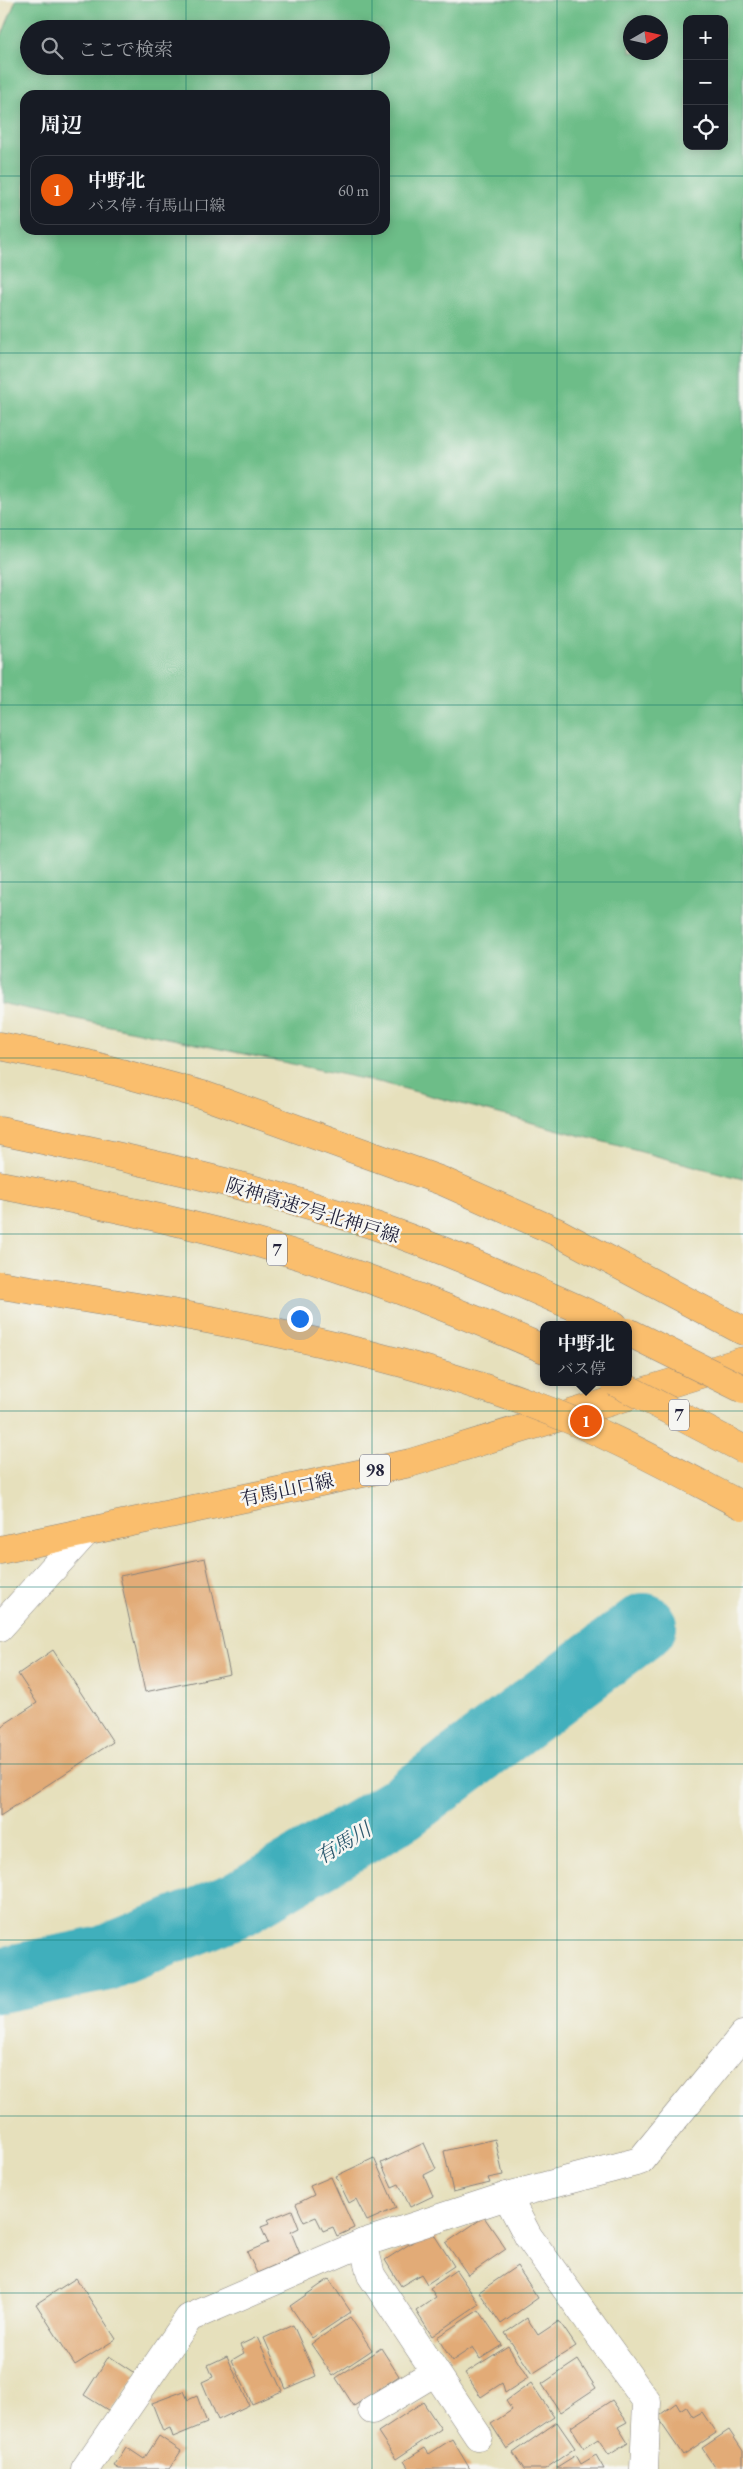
<!DOCTYPE html>
<html lang="ja">
<head>
<meta charset="utf-8">
<style>
	:root { --surface:#171b24; --page:#242831; --text:#f1f3f6; --muted:#9ea1a6; --line:#363941; --accent:#ea580c }
	body { margin:0; font-family:"EB Garamond","Noto Serif JP",serif; background:var(--page); color:var(--text) }
	.controls { position:absolute; right:15px; top:15px; display:grid; overflow:hidden; border-radius:10px; box-shadow:0 2px 12px #0003 }
	.controls button { width:45px; height:45px; display:grid; place-items:center; padding:0; border:0; border-bottom:1px solid var(--line); background:var(--surface); color:var(--text); font:25px sans-serif }
	.compass { position:absolute; left:623px; top:15px; width:45px; height:45px; border-radius:50%; background:var(--surface); box-shadow:0 2px 12px #0003; rotate:81deg }
	.you { position:absolute; left:299px; top:1318px; width:18px; height:18px; margin:-12px; border:4px solid #fff; border-radius:50%; background:#1a73e8; box-shadow:0 0 0 8px #1a73e833 }
	.badge { display:grid; place-items:center; width:32px; height:32px; border-radius:50%; background:var(--accent); color:#fff; font-size:16px; font-weight:700 }
	.pin { position:absolute; translate:-50% -50%; border:2px solid #fff; box-shadow:0 1px 5px #0006 }
	.popup { position:absolute; left:540px; top:1321px; width:92px; height:65px; box-sizing:border-box; display:grid; place-content:center; border-radius:10px; background:var(--surface); filter:drop-shadow(0 1px 4px #0005); font-size:16px; white-space:nowrap; color:var(--muted) }
	.popup b { font-size:19px; color:var(--text) }
	.popup::after { content:''; position:absolute; left:50%; top:100%; margin-left:-10px; border:10px solid transparent; border-top-color:var(--surface) }
	.list { margin:0; padding:0; list-style:none }
	h2 { display:flex; justify-content:space-between; align-items:center; height:65px; margin:0; padding:0 20px; font-size:21px }
	h2 small { font-size:16px; font-weight:400; color:var(--muted) }
	.list li { display:grid; grid-template-columns:32px 1fr auto; gap:15px; align-items:center; box-sizing:border-box; height:70px; margin:0 10px 10px; padding:0 10px; border:1px solid var(--line); border-radius:15px }
	.list b { display:block; font-size:19px; white-space:nowrap }
	.list p { margin:0; font-size:16px; white-space:nowrap; color:var(--muted) }
	.list em { font-size:16px; font-style:normal; color:var(--muted) }
	.icon { flex:none; width:28px; height:28px; fill:none; stroke:currentColor; stroke-width:2; stroke-linecap:round; stroke-linejoin:round }
	.map { position:relative; flex:none; width:743px; height:2469px; overflow:hidden }
	.search { position:absolute; background:var(--surface); box-shadow:0 2px 12px #0003; left:20px; top:20px; width:370px; height:55px; display:flex; align-items:center; gap:12px; box-sizing:border-box; padding:0 18px; border-radius:28px; color:var(--muted); font-size:19px }
	.panel { position:absolute; background:var(--surface); box-shadow:0 2px 12px #0003; left:20px; top:90px; width:370px; height:145px; border-radius:15px }
	.map>svg:first-child { display:block }
</style>
</head>
<body>
<div class="map">
<svg width="743" height="2469" viewBox="0 0 743 2469">
	<rect width="100%" height="100%" fill="#f6f6f2"/>
	<filter id="ink" filterUnits="userSpaceOnUse"><feTurbulence type="fractalNoise" baseFrequency=".02" numOctaves="2"/><feDisplacementMap in="SourceGraphic" scale="10" xChannelSelector="R" yChannelSelector="G"/><feConvolveMatrix kernelMatrix="1 2 1 2 8 2 1 2 1" color-interpolation-filters="sRGB"/></filter>
	<filter id="wash" filterUnits="userSpaceOnUse"><feTurbulence type="fractalNoise" baseFrequency=".0096" numOctaves="4" result="noise"/><feDisplacementMap in="SourceGraphic" scale="20" xChannelSelector="R" yChannelSelector="G"/><feGaussianBlur stdDeviation="1.12" result="paint"/><feColorMatrix in="noise" values="0 0 0 0 0 0 0 0 0 0 0 0 0 0 0 0 0 1.4 0 .05"/><feComposite in="paint" operator="in"/></filter>
	<g filter="url(#wash)">
		<rect width="100%" height="100%" fill="#e6e0bc"/>
		<path fill="#6dbd88" stroke="#487062" fill-rule="evenodd" d="M 16,0 L 743,0 L 743,1179 L 383,1083 L 0,1003 L 0,40 ZM 687,19 L 724,19 L 724,146 L 687,146 ZM 630,22 L 660,22 L 660,52 L 630,52 ZM 29,29 L 381,29 L 381,66 L 29,66 ZM 25,95 L 385,95 L 385,230 L 25,230 Z"/>
		<g fill="none" stroke-linecap="round" stroke-linejoin="round">
			<path stroke="#40afbc" stroke-width="66" d="M 0,1980 L 103,1959 L 239,1904 L 402,1808 L 644,1626"/>
		</g>
		<g id="blocks">
			<g fill="#e2ab77">
				<path d="M 205,1558 L 230,1674 L 145,1692 L 120,1576 Z"/>
				<path d="M 53,1650 L 113,1742 L 0,1816 L 0,1727 L 37,1703 L 18,1674 Z"/>
				<path d="M 495,2139 L 503,2175 L 488,2178 L 490,2183 L 453,2192 L 444,2151 Z"/>
				<path d="M 424,2143 L 436,2169 L 424,2175 L 433,2196 L 410,2207 L 399,2184 L 392,2187 L 381,2163 Z"/>
				<path d="M 374,2158 L 396,2208 L 367,2221 L 356,2199 L 349,2203 L 336,2176 Z"/>
				<path d="M 331,2177 L 354,2228 L 337,2236 L 333,2227 L 323,2231 L 316,2217 L 304,2222 L 296,2204 L 314,2195 L 310,2186 Z"/>
				<path d="M 292,2210 L 299,2228 L 291,2232 L 300,2254 L 257,2273 L 247,2252 L 268,2243 L 261,2227 L 269,2224 L 267,2220 Z"/>
				<path d="M 484,2217 L 506,2249 L 468,2275 L 446,2243 Z"/>
				<path d="M 431,2230 L 454,2266 L 427,2284 L 421,2274 L 401,2286 L 385,2260 Z"/>
				<path d="M 517,2266 L 538,2298 L 501,2324 L 479,2292 Z"/>
				<path d="M 456,2270 L 479,2304 L 432,2336 L 416,2311 L 436,2297 L 430,2288 Z"/>
				<path d="M 76,2278 L 116,2339 L 75,2365 L 36,2304 Z"/>
				<path d="M 329,2279 L 351,2312 L 312,2338 L 290,2306 Z"/>
				<path d="M 479,2310 L 502,2345 L 480,2359 L 473,2347 L 452,2361 L 437,2337 Z"/>
				<path d="M 350,2317 L 372,2350 L 333,2376 L 311,2344 Z"/>
				<path d="M 527,2318 L 538,2335 L 559,2321 L 576,2346 L 532,2374 L 505,2333 Z"/>
				<path d="M 293,2325 L 316,2376 L 286,2389 L 264,2338 Z"/>
				<path d="M 257,2337 L 282,2391 L 252,2404 L 232,2360 L 244,2353 L 240,2345 Z"/>
				<path d="M 508,2346 L 528,2378 L 505,2393 L 502,2383 L 481,2397 L 465,2373 Z"/>
				<path d="M 381,2348 L 399,2376 L 354,2406 L 336,2378 Z"/>
				<path d="M 109,2356 L 136,2374 L 111,2412 L 84,2395 Z"/>
				<path d="M 227,2356 L 249,2405 L 218,2420 L 202,2382 L 213,2377 L 208,2365 Z"/>
				<path d="M 578,2360 L 596,2388 L 560,2412 L 542,2384 Z"/>
				<path d="M 531,2383 L 554,2417 L 507,2449 L 491,2424 L 512,2410 L 506,2401 Z"/>
				<path d="M 184,2391 L 188,2400 L 197,2396 L 207,2423 L 173,2437 L 170,2428 L 163,2431 L 152,2403 Z"/>
				<path d="M 612,2400 L 627,2422 L 618,2427 L 628,2443 L 609,2455 L 598,2439 L 584,2448 L 571,2427 Z"/>
				<path d="M 423,2402 L 441,2429 L 396,2459 L 378,2432 Z"/>
				<path d="M 676,2403 L 680,2410 L 686,2406 L 693,2417 L 702,2412 L 716,2433 L 683,2455 L 657,2417 Z"/>
				<path d="M 557,2422 L 575,2448 L 545,2469 L 524,2469 L 513,2453 Z"/>
				<path d="M 729,2430 L 743,2451 L 743,2469 L 716,2469 L 702,2448 Z"/>
				<path d="M 159,2436 L 181,2451 L 169,2469 L 119,2469 L 114,2466 L 126,2447 L 144,2459 Z"/>
				<path d="M 452,2439 L 470,2469 L 409,2469 L 404,2461 L 425,2448 L 429,2454 Z"/>
				<path d="M 576,2455 L 581,2464 L 596,2455 L 604,2469 L 558,2469 L 557,2467 Z"/>
			</g>
		</g>
	</g>
	<g filter="url(#ink)">
		<use href="#blocks" fill-opacity="0" stroke="#84817c" stroke-width="1"/>
		<g fill="none" stroke-linecap="round" stroke-linejoin="round">
			<g stroke="#84817c" stroke-width="29">
				<g id="street">
					<path d="M 0,1627 L 86,1532"/>
					<path d="M 507,2196 L 528,2236 L 647,2402 L 644,2469"/>
					<path d="M 363,2243 L 371,2275 L 478,2436"/>
					<path d="M 372,2410 L 435,2372"/>
					<path d="M 85,2469 L 189,2318 L 363,2243 L 507,2196 L 640,2161 L 743,2035"/>
				</g>
			</g>
			<g stroke="#84817c" stroke-width="29">
				<path id="primary" d="M 0,1550 L 410,1463 L 743,1361"/>
			</g>
			<g stroke="#84817c" stroke-width="29">
				<g id="highway">
					<path d="M 0,1046 L 88,1064 L 203,1095 L 442,1181 L 557,1232 L 743,1331"/>
					<path d="M 0,1131 C 124,1157 249,1184 370,1224 C 453,1252 534,1289 614,1325"/>
					<path d="M 0,1185 C 79,1200 159,1216 237,1237 C 342,1266 444,1305 544,1349"/>
				</g>
			</g>
			<use href="#street" stroke="#fff" stroke-width="28"/>
			<use href="#primary" stroke="#fabe6d" stroke-width="28"/>
			<use href="#highway" stroke="#fabe6d" stroke-width="28"/>
			<g stroke="#84817c" stroke-width="29" stroke-linecap="butt">
				<g id="highway-bridge">
					<path d="M 0,1285 C 180,1313 360,1341 531,1404 C 604,1431 674,1470 743,1506"/>
					<path d="M 628,1332 L 743,1389"/>
					<path d="M 615,1382 L 743,1449"/>
				</g>
			</g>
			<use href="#highway-bridge" stroke="#fabe6d" stroke-width="28"/>
		</g>
	</g>
	<path fill="none" stroke="#0f766e" stroke-width="1" stroke-opacity="0.55" d="M 186,0 L 186,29M 372,0 L 372,29M 557,0 L 557,2469M 186,66 L 186,95M 372,66 L 372,95M 0,176 L 25,176M 385,176 L 743,176M 186,230 L 186,2469M 372,230 L 372,2469M 0,353 L 743,353M 0,529 L 743,529M 0,705 L 743,705M 0,882 L 743,882M 0,1058 L 743,1058M 0,1234 L 743,1234M 0,1411 L 743,1411M 0,1587 L 743,1587M 0,1764 L 743,1764M 0,1940 L 743,1940M 0,2116 L 743,2116M 0,2293 L 743,2293"/>
	<g text-anchor="middle" stroke-width="5" stroke-linejoin="round" paint-order="stroke">
		<g fill="#f6f6f2" stroke="#626272" stroke-width="1">
			<rect x="267" y="1234.5" width="20" height="31" rx="4"/>
			<rect x="669" y="1399.5" width="20" height="31" rx="4"/>
			<rect x="360" y="1454.5" width="30" height="31" rx="4"/>
		</g>
		<g font-size="18" font-weight="bold" fill="#22223b">
			<text x="277" y="1256">7</text>
			<text x="679" y="1421">7</text>
			<text x="375" y="1476">98</text>
		</g>
		<g font-size="19" fill="#22223b" stroke="#f6f6f2">
			<text transform="translate(313 1210) rotate(17)" y="7">阪神高速7号北神戸線</text>
			<text transform="translate(287 1489) rotate(-12)" y="7">有馬山口線</text>
		</g>
		<g font-size="20" font-style="italic" fill="#2e5a6f" stroke="#f6f6f2">
			<text transform="translate(343 1843) rotate(-31)" y="7">有馬川</text>
		</g>
	</g>
</svg>
<div class="controls">
<button>+</button>
<button>−</button>
<button><svg class="icon" aria-label="locate" viewBox="0 0 24 24"><circle cx="12" cy="12" r="6"/><path d="M12 2v4M12 18v4M2 12h4M18 12h4"/></svg></button>
</div>
<svg class="compass" viewBox="-18 -18 36 36"><path d="M0-13l5 13h-10z" fill="#e53935"/><path d="M0 13l5-13h-10z" fill="#9ea1a6"/></svg>
<div class="you"></div>
<div class="pin badge" style="left:586px;top:1421px">1</div>
<div class="popup"><b>中野北</b>バス停</div>
<div class="search"><svg class="icon" aria-label="search" viewBox="0 0 24 24"><circle cx="10" cy="10" r="6"/><path d="M15 15l6 6"/></svg>ここで検索</div>
<section class="panel">
<h2>周辺<small></small></h2>
<ul class="list">
<li><span class="badge">1</span><div><b>中野北</b><p>バス停 · 有馬山口線</p></div><em>60 m</em></li>
</ul>
</section>
</div>
</body>
</html>
